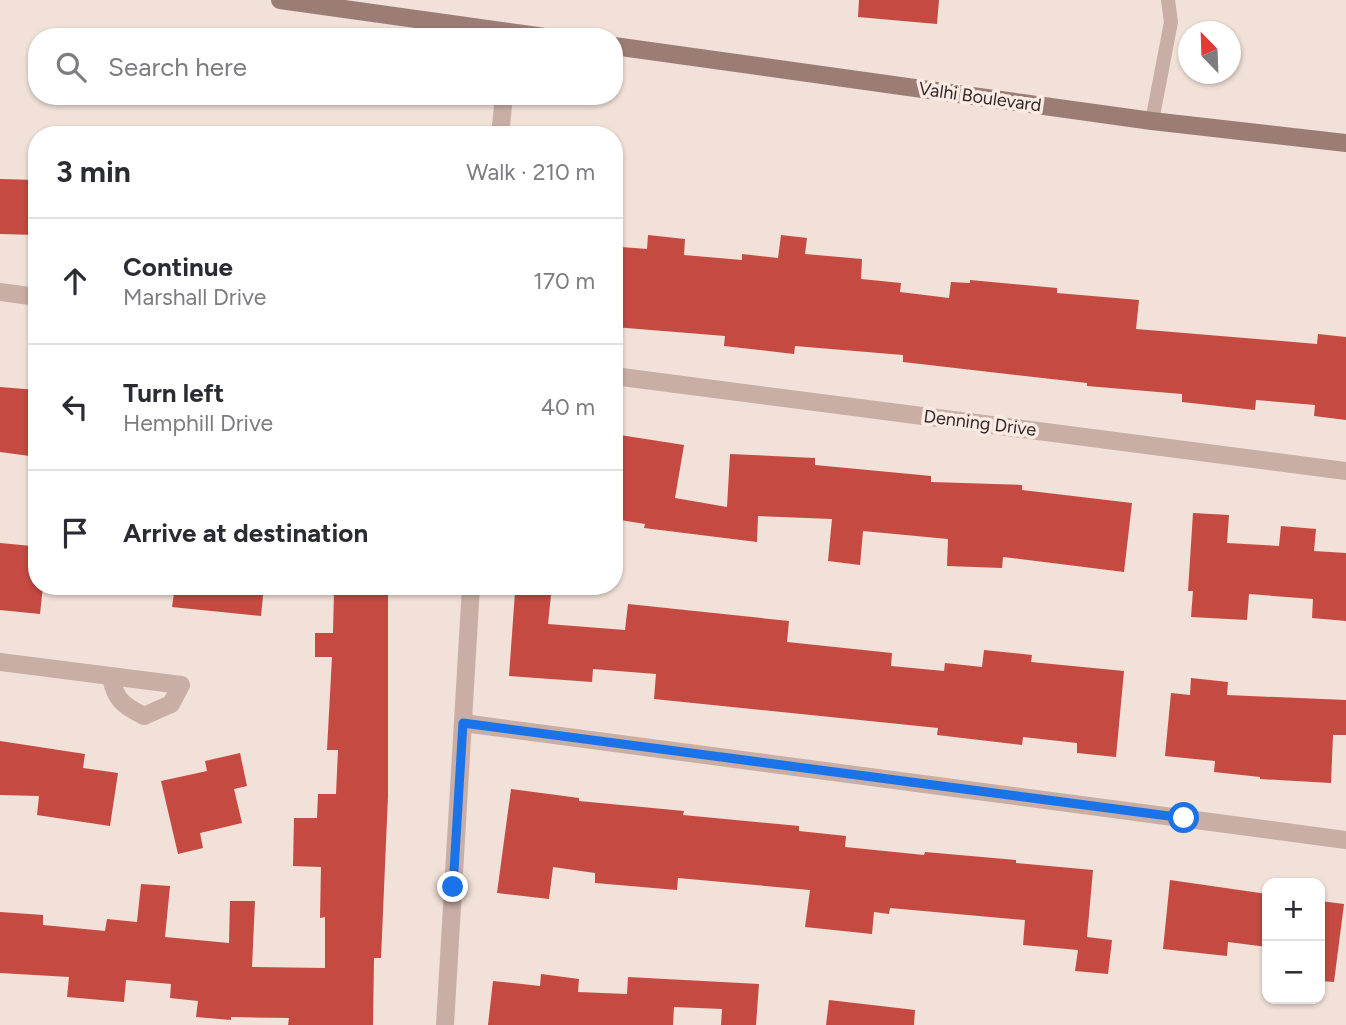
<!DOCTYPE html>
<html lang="en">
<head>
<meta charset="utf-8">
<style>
	:root { --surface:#fff; --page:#f2f2f3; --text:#2b2b33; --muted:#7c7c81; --line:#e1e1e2 }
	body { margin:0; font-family:Figtree,sans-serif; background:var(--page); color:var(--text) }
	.controls { position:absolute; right:21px; bottom:21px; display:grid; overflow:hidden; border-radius:14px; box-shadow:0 2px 5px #0004 }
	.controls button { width:63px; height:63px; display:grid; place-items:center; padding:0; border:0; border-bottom:2px solid var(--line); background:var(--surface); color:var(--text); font:35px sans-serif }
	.compass { position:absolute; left:1178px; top:21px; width:63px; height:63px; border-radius:50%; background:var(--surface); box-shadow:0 2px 5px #0004; rotate:337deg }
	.stop { position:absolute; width:21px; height:21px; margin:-16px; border:5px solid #1a73e8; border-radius:50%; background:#fff }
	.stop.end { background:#1a73e8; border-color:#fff; box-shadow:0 2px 7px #0008 }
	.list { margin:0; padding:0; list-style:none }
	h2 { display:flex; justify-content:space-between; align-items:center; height:91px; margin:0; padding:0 28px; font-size:30px }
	h2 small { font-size:23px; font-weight:400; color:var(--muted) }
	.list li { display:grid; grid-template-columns:46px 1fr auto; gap:21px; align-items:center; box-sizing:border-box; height:126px; padding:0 28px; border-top:2px solid var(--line) }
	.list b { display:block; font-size:26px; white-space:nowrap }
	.list p { margin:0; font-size:23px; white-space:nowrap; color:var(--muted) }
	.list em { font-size:23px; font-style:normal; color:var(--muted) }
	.icon { flex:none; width:38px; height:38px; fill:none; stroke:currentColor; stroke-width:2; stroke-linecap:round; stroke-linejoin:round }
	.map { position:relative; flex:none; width:1346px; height:1025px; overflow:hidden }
	.search { position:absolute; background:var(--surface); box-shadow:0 2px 5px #0004; left:28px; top:28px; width:595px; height:77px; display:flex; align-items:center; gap:18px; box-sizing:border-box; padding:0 24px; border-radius:28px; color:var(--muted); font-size:26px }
	.panel { position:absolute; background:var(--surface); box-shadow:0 2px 5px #0004; left:28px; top:126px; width:595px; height:469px; border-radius:28px }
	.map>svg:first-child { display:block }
</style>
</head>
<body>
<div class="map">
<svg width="1346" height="1025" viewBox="0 0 1346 1025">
	<rect width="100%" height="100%" fill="#f1e1d8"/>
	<g fill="#c44a42">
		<path d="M 859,0 L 939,0 L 937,24 L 858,17 Z"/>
		<path d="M 0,179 L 37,180 L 37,235 L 0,234 Z"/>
		<path d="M 648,235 L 685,239 L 684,255 L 742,260 L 742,254 L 778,258 L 781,235 L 807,238 L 805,254 L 862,259 L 861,279 L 901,283 L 900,292 L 949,298 L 951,282 L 970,283 L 970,280 L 1057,288 L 1057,293 L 1139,300 L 1136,329 L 1317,344 L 1318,334 L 1346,337 L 1346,420 L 1314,416 L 1315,405 L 1256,400 L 1255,410 L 1182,402 L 1182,394 L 1087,386 L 1087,383 L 903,362 L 903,355 L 795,346 L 794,354 L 724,346 L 725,336 L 614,327 L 621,247 L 647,249 Z"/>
		<path d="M 0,387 L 37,390 L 37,457 L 0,452 Z"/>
		<path d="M 620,435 L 684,445 L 675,498 L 727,507 L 730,454 L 815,458 L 815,465 L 931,476 L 931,482 L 1022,485 L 1022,490 L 1132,503 L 1124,572 L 1003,557 L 1002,568 L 947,566 L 948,539 L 863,531 L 860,565 L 828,561 L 832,519 L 758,516 L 757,542 L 644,528 L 645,524 L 614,519 L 614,472 Z"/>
		<path d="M 1193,513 L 1229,515 L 1227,543 L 1279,546 L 1281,526 L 1316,529 L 1314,551 L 1346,553 L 1346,621 L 1312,618 L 1313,599 L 1249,594 L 1247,620 L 1191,617 L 1193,591 L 1188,591 Z"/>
		<path d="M 0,543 L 32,546 L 30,565 L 37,566 L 37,586 L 43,586 L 40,614 L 0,610 Z"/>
		<path d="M 175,586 L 264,586 L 261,616 L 172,607 Z"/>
		<path d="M 334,591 L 388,592 L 388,796 L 381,958 L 374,958 L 373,1025 L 288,1025 L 289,1018 L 231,1017 L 231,1020 L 196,1017 L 198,1001 L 170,998 L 171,984 L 126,980 L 124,1002 L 67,997 L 69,977 L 0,973 L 0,912 L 43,915 L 43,925 L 105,931 L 107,919 L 137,922 L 141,884 L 170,886 L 165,937 L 229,943 L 230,901 L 255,901 L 252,967 L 325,968 L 325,917 L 320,918 L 321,867 L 293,866 L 294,818 L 317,818 L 318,794 L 336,794 L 338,750 L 327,750 L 332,657 L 315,657 L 315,633 L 333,633 Z"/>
		<path d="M 515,592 L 551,595 L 548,624 L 625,630 L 628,604 L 789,621 L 787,642 L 892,653 L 891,666 L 944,671 L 945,663 L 982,667 L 984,650 L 1032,655 L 1031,662 L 1124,671 L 1116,757 L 1077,753 L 1077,743 L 1023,737 L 1022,745 L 937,735 L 938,728 L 654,699 L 656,674 L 593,669 L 592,682 L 509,676 Z"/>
		<path d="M 1191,678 L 1228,682 L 1227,695 L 1346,700 L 1346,735 L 1333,735 L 1331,783 L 1260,779 L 1260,777 L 1214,772 L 1215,761 L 1165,756 L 1171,693 L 1190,695 Z"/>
		<path d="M 0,741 L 85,754 L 83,768 L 118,773 L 110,826 L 37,815 L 39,796 L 0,795 Z"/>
		<path d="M 240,753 L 247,786 L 234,789 L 242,823 L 200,833 L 203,848 L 178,854 L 161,781 L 207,771 L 205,761 Z"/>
		<path d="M 511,789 L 579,798 L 579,801 L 684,811 L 683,815 L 799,826 L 799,831 L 846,836 L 845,847 L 924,855 L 925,852 L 1016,860 L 1016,863 L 1093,870 L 1087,937 L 1112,940 L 1108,974 L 1075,971 L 1078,950 L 1023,945 L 1025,920 L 890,908 L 889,914 L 874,912 L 872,934 L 805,927 L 810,890 L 678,878 L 677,890 L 595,883 L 595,873 L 553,867 L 549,899 L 497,893 Z"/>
		<path d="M 1170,880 L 1267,894 L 1267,947 L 1228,942 L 1227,956 L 1163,949 Z"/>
		<path d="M 1320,901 L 1344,904 L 1334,982 L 1320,981 Z"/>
		<path d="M 541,974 L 579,979 L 578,992 L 627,994 L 628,977 L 759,984 L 756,1025 L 721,1025 L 722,1009 L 674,1007 L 673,1025 L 488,1025 L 493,981 L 540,986 Z"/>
		<path d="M 829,1000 L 915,1010 L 914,1025 L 826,1025 Z"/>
	</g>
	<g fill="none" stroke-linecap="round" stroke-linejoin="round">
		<path stroke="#c8aea4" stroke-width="14" d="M 1152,121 L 1171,22 L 1168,0"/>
		<g stroke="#c8aea4" stroke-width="18">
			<path d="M 500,135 L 504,96"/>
			<path d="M 0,292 L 37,297"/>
			<path d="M 614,376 L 1346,471"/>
			<path d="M 0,662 L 181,685 L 171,704 L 144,716 C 124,706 115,700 111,677"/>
			<path d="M 463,723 L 1346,840"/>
			<path d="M 445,1025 L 471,586"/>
		</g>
		<g stroke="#9c7d76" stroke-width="18">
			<path d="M 280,0 L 545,37"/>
			<path d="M 614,46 L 1152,121 L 1346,143"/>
		</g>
	</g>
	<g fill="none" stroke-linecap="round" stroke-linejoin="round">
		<path stroke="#1a73e8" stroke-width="9" d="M 453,887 L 463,723 L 1184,818"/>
	</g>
	<g text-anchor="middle" stroke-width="7" stroke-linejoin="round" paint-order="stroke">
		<g font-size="18" fill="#342826" stroke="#f9ebe4">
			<text transform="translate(980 97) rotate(8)" y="6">Valhi Boulevard</text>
			<text transform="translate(980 423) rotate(7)" y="6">Denning Drive</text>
		</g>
	</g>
</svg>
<div class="controls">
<button>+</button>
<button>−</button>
</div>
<svg class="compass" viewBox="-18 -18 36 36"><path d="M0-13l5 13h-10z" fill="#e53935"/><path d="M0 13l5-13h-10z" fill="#7c7c81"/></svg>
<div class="stop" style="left:1184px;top:818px"></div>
<div class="stop end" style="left:453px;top:887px"></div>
<div class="search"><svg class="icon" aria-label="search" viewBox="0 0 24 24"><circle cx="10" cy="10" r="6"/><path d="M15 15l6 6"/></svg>Search here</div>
<section class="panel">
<h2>3 min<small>Walk · 210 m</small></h2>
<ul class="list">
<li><svg class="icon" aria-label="ahead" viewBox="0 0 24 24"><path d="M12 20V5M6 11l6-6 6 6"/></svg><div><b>Continue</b><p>Marshall Drive</p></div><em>170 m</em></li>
<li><svg class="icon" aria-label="left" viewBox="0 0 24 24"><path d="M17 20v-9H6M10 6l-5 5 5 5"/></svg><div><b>Turn left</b><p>Hemphill Drive</p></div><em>40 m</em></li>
<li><svg class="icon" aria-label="arrive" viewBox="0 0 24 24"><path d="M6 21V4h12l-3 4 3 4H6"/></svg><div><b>Arrive at destination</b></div></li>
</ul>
</section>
</div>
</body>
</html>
